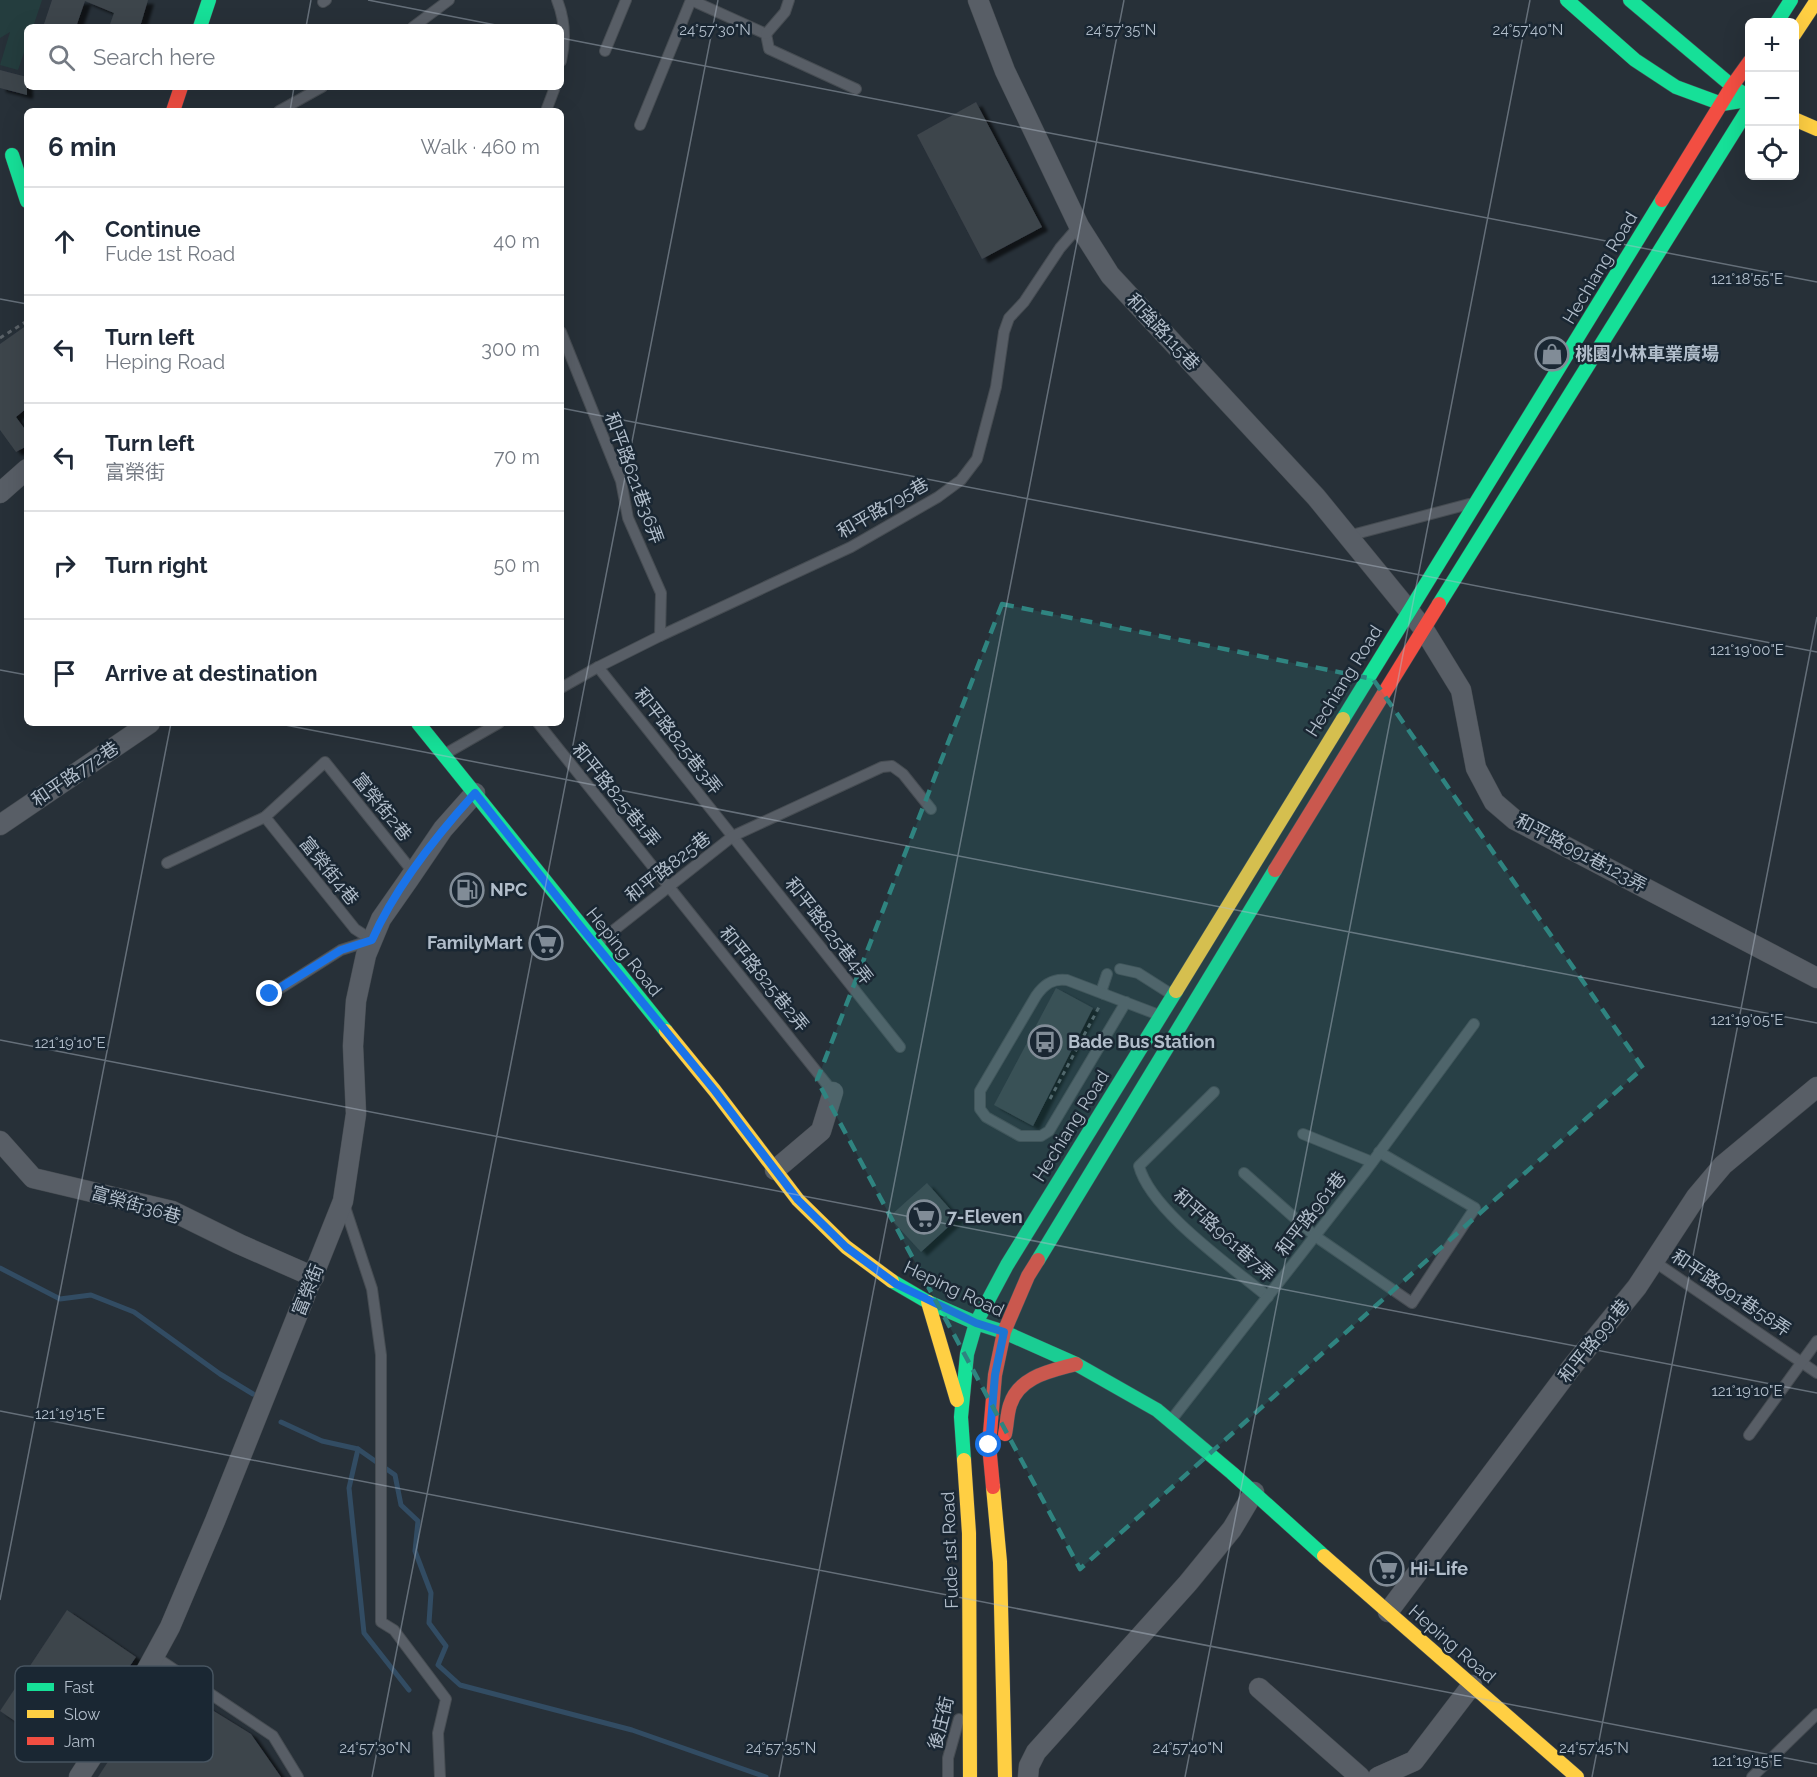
<!DOCTYPE html>
<html lang="en">
<head>
<meta charset="utf-8">
<style>
	:root { --surface:#fff; --page:#f2f2f3; --text:#1f2937; --muted:#747a83; --line:#e0e1e3 }
	body { margin:0; font-family:Raleway,"Noto Sans TC",sans-serif; background:var(--page); color:var(--text) }
	.controls { position:absolute; right:18px; top:18px; display:grid; overflow:hidden; border-radius:9px; box-shadow:0 6px 24px #0002 }
	.controls button { width:54px; height:54px; display:grid; place-items:center; padding:0; border:0; border-bottom:2px solid var(--line); background:var(--surface); color:var(--text); font:30px sans-serif }
	.stop { position:absolute; width:18px; height:18px; margin:-14px; border:4px solid #1a73e8; border-radius:50%; background:#fff }
	.stop.end { background:#1a73e8; border-color:#fff; box-shadow:0 2px 6px #0008 }
	.list { margin:0; padding:0; list-style:none }
	h2 { display:flex; justify-content:space-between; align-items:center; height:78px; margin:0; padding:0 24px; font-size:26px }
	h2 small { font-size:20px; font-weight:400; color:var(--muted) }
	.list li { display:grid; grid-template-columns:39px 1fr auto; gap:18px; align-items:center; box-sizing:border-box; height:108px; padding:0 24px; border-top:2px solid var(--line) }
	.list b { display:block; font-size:22px; white-space:nowrap }
	.list p { margin:0; font-size:20px; white-space:nowrap; color:var(--muted) }
	.list em { font-size:20px; font-style:normal; color:var(--muted) }
	.icon { flex:none; width:33px; height:33px; fill:none; stroke:currentColor; stroke-width:2; stroke-linecap:round; stroke-linejoin:round }
	.map { position:relative; flex:none; width:1817px; height:1777px; overflow:hidden }
	.search { position:absolute; background:var(--surface); box-shadow:0 6px 24px #0002; left:24px; top:24px; width:540px; height:66px; display:flex; align-items:center; gap:15px; box-sizing:border-box; padding:0 21px; border-radius:9px; color:var(--muted); font-size:22px }
	.panel { position:absolute; background:var(--surface); box-shadow:0 6px 24px #0002; left:24px; top:108px; width:540px; height:618px; border-radius:9px }
	.map>svg:first-child { display:block }
</style>
</head>
<body>
<div class="map">
<svg width="1817" height="1777" viewBox="0 0 1817 1777">
	<defs>
		<filter id="shadow"><feDropShadow dx="6" dy="4" stdDeviation="1.5" flood-color="#0009"/></filter>
	</defs>
	<rect width="100%" height="100%" fill="#273038"/>
	<path fill="#243d3e" d="M 0,0 L 42,0 L 33,27 L 27,27 L 27,44 L 18,70 L 0,65 L 10,32 L 0,38 Z"/>
	<g fill="none" stroke-linecap="round" stroke-linejoin="round">
		<g stroke="#324c63" stroke-width="5">
			<path d="M 0,1268 L 60,1299 L 91,1295 L 134,1312 L 220,1374 L 253,1394"/>
			<path d="M 281,1422 L 322,1441 L 358,1449 L 395,1475 L 401,1505 L 418,1521 L 415,1551 L 431,1593 L 429,1623 L 446,1646 L 438,1665 L 460,1685 L 632,1730 L 766,1777"/>
			<path d="M 358,1449 L 349,1488 L 364,1633 L 409,1690"/>
		</g>
	</g>
	<g fill="#3d444b" filter="url(#shadow)">
		<path d="M 52,0 L 148,0 L 140,27 L 109,27 L 114,13 L 85,1 L 76,27 L 43,27 Z"/>
		<path d="M 0,70 L 27,77 L 27,95 L 0,88 Z"/>
		<path d="M 976,102 L 1042,227 L 982,259 L 917,135 Z"/>
		<path d="M 27,325 L 27,408 L 16,417 L 27,432 L 27,446 L 16,452 L 0,430 L 0,344 Z"/>
		<path d="M 1056,988 L 1093,1008 L 1033,1126 L 994,1105 Z"/>
		<path d="M 927,1183 L 958,1218 L 921,1252 L 889,1217 Z"/>
		<path d="M 67,1610 L 136,1657 L 68,1757 L 0,1711 Z"/>
		<path d="M 162,1679 L 251,1734 L 281,1777 L 98,1777 Z"/>
	</g>
	<g fill="none" stroke-linecap="round" stroke-linejoin="round">
		<g stroke="#464c52" stroke-width="12">
			<g id="lane">
				<path d="M 557,0 C 565,20 566,40 561,61"/>
				<path d="M 691,0 L 766,34 L 769,49 L 856,89"/>
				<path d="M 323,2 L 326,0"/>
				<path d="M 413,27 L 449,0"/>
				<path d="M 766,34 L 785,12 L 789,0"/>
				<path d="M 605,51 L 626,0"/>
				<path d="M 279,111 L 322,87"/>
				<path d="M 546,111 L 555,87"/>
				<path d="M 640,125 L 691,0"/>
				<path d="M 561,332 L 621,481 L 628,518 L 661,593 L 660,636"/>
				<path d="M 1348,536 L 1469,504"/>
				<path d="M 598,667 L 900,1047"/>
				<path d="M 561,688 L 598,667 L 660,636 L 851,547 L 938,497 L 961,480 L 977,459 L 996,387 L 1004,332 L 1009,318 L 1024,302 L 1060,248 L 1079,226"/>
				<path d="M 538,723 L 833,1092"/>
				<path d="M 445,754 L 499,723"/>
				<path d="M 265,817 L 355,929 L 372,940"/>
				<path d="M 167,863 L 265,817 L 325,762 L 413,872"/>
				<path d="M 595,945 L 733,836 L 882,767 L 892,766 L 903,774 L 931,809"/>
				<path d="M 1120,969 L 1138,973 L 1171,994"/>
				<path d="M 1104,994 L 1102,989 L 1107,974"/>
				<path d="M 270,995 L 341,950 L 372,940"/>
				<path d="M 1126,1002 L 1049,1131 L 1041,1136 L 1020,1136 L 986,1117 L 980,1109 L 980,1091 L 1036,996 C 1044,984 1053,978 1067,980 L 1159,1015"/>
				<path d="M 1214,1092 L 1139,1166 C 1151,1211 1231,1266 1268,1297"/>
				<path d="M 1303,1134 L 1372,1162"/>
				<path d="M 1244,1173 L 1315,1236 L 1412,1303 L 1475,1208 L 1379,1152"/>
				<path d="M 343,1201 L 372,1289 L 381,1355 L 381,1622 L 394,1630 L 446,1699 L 438,1733 L 440,1777"/>
				<path d="M 1655,1262 L 1817,1373"/>
				<path d="M 1172,1419 L 1365,1172 L 1474,1024"/>
				<path d="M 1749,1435 L 1817,1341"/>
				<path d="M 154,1656 L 273,1736 L 298,1777"/>
				<path d="M 948,1777 L 948,1758 L 959,1719"/>
				<path d="M 1752,1777 L 1817,1714"/>
			</g>
		</g>
		<g stroke="#464c52" stroke-width="21">
			<g id="street">
				<path d="M 978,0 L 1005,71 L 1079,226 L 1110,275 L 1316,497 L 1423,628 L 1461,690 L 1476,768 L 1494,802 L 1515,820 L 1817,978"/>
				<path d="M 0,493 L 27,469"/>
				<path d="M 0,825 L 150,723"/>
				<path d="M 0,1141 L 33,1178 L 172,1211 L 239,1244 L 314,1277"/>
				<path d="M 775,1170 L 821,1131 L 833,1092"/>
				<path d="M 1388,1612 L 1571,1368 L 1637,1287 L 1696,1197 L 1723,1165 L 1817,1087"/>
				<path d="M 1259,1688 L 1360,1777"/>
				<path d="M 79,1777 L 139,1684 L 170,1627 L 215,1521 L 343,1201 L 356,1114 L 353,1046 L 356,1001 L 366,955 L 381,919 L 409,879 L 443,829 L 475,793"/>
				<path d="M 1028,1777 L 1029,1766 L 1036,1752 L 1188,1583 L 1232,1529 L 1254,1492"/>
				<path d="M 1378,1777 L 1414,1761 L 1472,1685"/>
			</g>
		</g>
		<g stroke="#464c52" stroke-width="15">
			<g id="fast">
				<path d="M 1567,0 L 1635,60 L 1676,87 L 1722,104 L 1741,101"/>
				<path d="M 1630,0 L 1732,86 L 1747,96"/>
				<path d="M 1777,22 L 1791,0"/>
				<path d="M 200,27 L 209,0"/>
				<path d="M 12,155 L 27,201"/>
				<path d="M 1439,604 L 1750,106"/>
				<path d="M 1343,719 L 1662,200"/>
				<path d="M 418,723 L 666,1031"/>
				<path d="M 1038,1260 L 1275,870"/>
				<path d="M 892,1281 L 928,1302 L 976,1323 L 1004,1332 L 1076,1364 L 1157,1410 L 1232,1473 L 1324,1556"/>
				<path d="M 964,1460 L 961,1417 L 967,1354 L 976,1323 L 1007,1265 L 1176,991"/>
			</g>
		</g>
		<g stroke="#464c52" stroke-width="15">
			<g id="slow">
				<path d="M 1794,35 L 1817,0"/>
				<path d="M 1794,119 L 1817,129"/>
				<path d="M 1176,991 L 1343,719"/>
				<path d="M 666,1031 L 715,1091 L 798,1200 L 846,1247 L 892,1281"/>
				<path d="M 928,1302 L 957,1400"/>
				<path d="M 964,1460 L 969,1533 L 970,1777"/>
				<path d="M 993,1487 L 1000,1562 L 1005,1777"/>
				<path d="M 1324,1556 L 1577,1777"/>
			</g>
		</g>
		<g stroke="#464c52" stroke-width="15">
			<g id="jam">
				<path d="M 173,111 L 181,87"/>
				<path d="M 1662,200 L 1732,86 L 1750,61"/>
				<path d="M 1275,870 L 1439,604"/>
				<path d="M 1005,1434 C 1007,1425 1007,1414 1010,1405 C 1019,1376 1051,1371 1076,1364"/>
				<path d="M 993,1487 L 989,1445 L 995,1375 L 1004,1332 L 1028,1276 L 1038,1260"/>
			</g>
		</g>
		<g stroke="#5b6268" stroke-width="3" stroke-dasharray="4.5 4.5" stroke-linecap="butt">
			<path d="M 0,338 L 27,321"/>
			<path d="M 1050,1099 L 1099,1007"/>
		</g>
		<use href="#lane" stroke="#585e66" stroke-width="10"/>
		<use href="#street" stroke="#585e66" stroke-width="20"/>
		<use href="#fast" stroke="#16e098" stroke-width="14"/>
		<use href="#slow" stroke="#ffcf43" stroke-width="14"/>
		<use href="#jam" stroke="#f24e42" stroke-width="14"/>
	</g>
	<g fill="none" stroke-linecap="round" stroke-linejoin="round">
		<path stroke="#1a73e8" stroke-width="8" d="M 270,994 L 341,950 L 372,940 C 395,888 437,835 475,793 L 581,927 L 715,1091 L 798,1200 L 846,1247 L 896,1284 L 976,1323 L 1004,1332 L 995,1375 L 989,1445"/>
	</g>
	<path fill="#2f8480" fill-opacity="0.2" stroke="#2f8480" stroke-width="4.5" stroke-dasharray="12 8" stroke-linejoin="round" d="M 1002,604 L 1373,679 L 1643,1068 L 1080,1569 L 817,1080 Z"/>
	<path fill="none" stroke="#b1bdca" stroke-width="1.5" stroke-opacity="0.45" d="M 368,0 L 506,27M 306,27 L 311,0M 561,38 L 1817,282M 290,111 L 294,87M 0,299 L 27,304M 561,408 L 1817,652M 0,670 L 27,675M 275,723 L 1817,1023M 0,1040 L 1817,1393M 0,1411 L 1817,1764M 0,1600 L 171,723M 372,1777 L 718,0M 779,1777 L 1124,0M 1185,1777 L 1530,0M 1592,1777 L 1817,617"/>
	<defs>
		<g id="shop-ring" transform="scale(1.725)"><circle r="9.5" fill="#1a2733" stroke="#818c97" stroke-width="1.5"/><path d="M-5-2.5h2.3a2.7 3.5 0 0 1 5.4 0H5L5.5 6h-11ZM-1.5-2.5h3a1.5 2.3 0 0 0-3 0Z" fill="#818c97"/></g>
		<g id="fuel-ring" transform="scale(1.725)"><circle r="9.5" fill="#1a2733" stroke="#818c97" stroke-width="1.5"/><path d="M-5.5-6h7V0h2V4h1.3V-2.5L3-4.5l.8-.8L6-3V5H2.5V1h-1V6h-7ZM-4.2-4.7v3.2H.2V-4.7Z" fill="#818c97"/></g>
		<g id="supermarket-ring" transform="scale(1.725)"><circle r="9.5" fill="#1a2733" stroke="#818c97" stroke-width="1.5"/><path d="M-6-5.5h2.5l.6 2H6L4.5 2H-2.5L-4.4-4H-6ZM-1.5 3.2a1.3 1.3 0 1 0 .1 0ZM3 3.2a1.3 1.3 0 1 0 .1 0Z" fill="#818c97"/></g>
		<g id="bus-ring" transform="scale(1.725)"><circle r="9.5" fill="#1a2733" stroke="#818c97" stroke-width="1.5"/><path d="M-5-6H5V4H4V6H2V4H-2V6H-4V4H-5ZM-3.5-4V0h7V-4ZM-3.5 1.2v1.5H-2V1.2ZM2 1.2v1.5H3.5V1.2Z" fill="#818c97"/></g>
	</defs>
	<g fill-rule="evenodd">
		<use href="#shop-ring" x="1552" y="354"/>
		<use href="#fuel-ring" x="467" y="890"/>
		<use href="#supermarket-ring" x="546" y="943"/>
		<use href="#bus-ring" x="1045" y="1042"/>
		<use href="#supermarket-ring" x="924" y="1217"/>
		<use href="#supermarket-ring" x="1387" y="1569"/>
	</g>
	<g text-anchor="middle" stroke-width="5" stroke-linejoin="round" paint-order="stroke">
		<g font-size="18" fill="#b1bdca" stroke="#1a2733">
			<text transform="translate(1600 268) rotate(-59)" y="6">Hechiang Road</text>
			<text transform="translate(1163 332) rotate(47)" y="6">和強路115巷</text>
			<text transform="translate(634 478) rotate(70)" y="6">和平路621巷36弄</text>
			<text transform="translate(883 508) rotate(-30)" y="6">和平路795巷</text>
			<text transform="translate(1344 681) rotate(-58)" y="6">Hechiang Road</text>
			<text transform="translate(678 741) rotate(52)" y="6">和平路825巷3弄</text>
			<text transform="translate(75 774) rotate(-34)" y="6">和平路772巷</text>
			<text transform="translate(616 795) rotate(51)" y="6">和平路825巷1弄</text>
			<text transform="translate(382 807) rotate(51)" y="6">富榮街2巷</text>
			<text transform="translate(1581 853) rotate(28)" y="6">和平路991巷123弄</text>
			<text transform="translate(668 867) rotate(-38)" y="6">和平路825巷</text>
			<text transform="translate(329 871) rotate(51)" y="6">富榮街4巷</text>
			<text transform="translate(829 931) rotate(52)" y="6">和平路825巷4弄</text>
			<text transform="translate(624 952) rotate(51)" y="6">Heping Road</text>
			<text transform="translate(764 979) rotate(51)" y="6">和平路825巷2弄</text>
			<text transform="translate(1071 1126) rotate(-58)" y="6">Hechiang Road</text>
			<text transform="translate(136 1205) rotate(16)" y="6">富榮街36巷</text>
			<text transform="translate(1311 1214) rotate(-52)" y="6">和平路961巷</text>
			<text transform="translate(1224 1235) rotate(42)" y="6">和平路961巷7弄</text>
			<text transform="translate(954 1289) rotate(25)" y="6">Heping Road</text>
			<text transform="translate(308 1290) rotate(-68)" y="6">富榮街</text>
			<text transform="translate(1731 1293) rotate(34)" y="6">和平路991巷58弄</text>
			<text transform="translate(1594 1341) rotate(-51)" y="6">和平路991巷</text>
			<text transform="translate(950 1550) rotate(-92)" y="6">Fude 1st Road</text>
			<text transform="translate(1452 1644) rotate(41)" y="6">Heping Road</text>
			<text transform="translate(941 1723) rotate(-76)" y="6">後庄街</text>
		</g>
		<g font-size="18" font-weight="bold" fill="#b1bdca" stroke="#1a2733" text-anchor="start">
			<text x="1575" y="360">桃園小林車業廣場</text>
			<text x="490" y="896">NPC</text>
			<text x="523" y="949" text-anchor="end">FamilyMart</text>
			<text x="1068" y="1048">Bade Bus Station</text>
			<text x="947" y="1223">7-Eleven</text>
			<text x="1410" y="1575">Hi-Life</text>
		</g>
	</g>
	<rect x="15" y="1666" width="198" height="96" rx="9" fill="#1a2733" stroke="#475460" stroke-width="1.5"/>
	<rect x="27" y="1683" width="27" height="8" fill="#16e098"/>
	<rect x="27" y="1710" width="27" height="8" fill="#ffcf43"/>
	<rect x="27" y="1737" width="27" height="8" fill="#f24e42"/>
	<g font-size="16" fill="#b1bdca">
		<text x="64" y="1693">Fast</text>
		<text x="64" y="1720">Slow</text>
		<text x="64" y="1747">Jam</text>
	</g>
	<g font-size="15" text-anchor="middle" fill="#b1bdca" stroke="#1a2733" stroke-width="5" stroke-linejoin="round" paint-order="stroke">
		<text x="715" y="35">24°57'30"N</text>
		<text x="1121" y="35">24°57'35"N</text>
		<text x="1528" y="35">24°57'40"N</text>
		<text x="1747" y="284">121°18'55"E</text>
		<text x="1747" y="655">121°19'00"E</text>
		<text x="1747" y="1025">121°19'05"E</text>
		<text x="70" y="1048">121°19'10"E</text>
		<text x="1747" y="1396">121°19'10"E</text>
		<text x="70" y="1419">121°19'15"E</text>
		<text x="375" y="1753">24°57'30"N</text>
		<text x="781" y="1753">24°57'35"N</text>
		<text x="1188" y="1753">24°57'40"N</text>
		<text x="1594" y="1753">24°57'45"N</text>
		<text x="1747" y="1766">121°19'15"E</text>
	</g>
</svg>
<div class="controls">
<button>+</button>
<button>−</button>
<button><svg class="icon" aria-label="locate" viewBox="0 0 24 24"><circle cx="12" cy="12" r="6"/><path d="M12 2v4M12 18v4M2 12h4M18 12h4"/></svg></button>
</div>
<div class="stop" style="left:989px;top:1445px"></div>
<div class="stop end" style="left:270px;top:994px"></div>
<div class="search"><svg class="icon" aria-label="search" viewBox="0 0 24 24"><circle cx="10" cy="10" r="6"/><path d="M15 15l6 6"/></svg>Search here</div>
<section class="panel">
<h2>6 min<small>Walk · 460 m</small></h2>
<ul class="list">
<li><svg class="icon" aria-label="ahead" viewBox="0 0 24 24"><path d="M12 20V5M6 11l6-6 6 6"/></svg><div><b>Continue</b><p>Fude 1st Road</p></div><em>40 m</em></li>
<li><svg class="icon" aria-label="left" viewBox="0 0 24 24"><path d="M17 20v-9H6M10 6l-5 5 5 5"/></svg><div><b>Turn left</b><p>Heping Road</p></div><em>300 m</em></li>
<li><svg class="icon" aria-label="left" viewBox="0 0 24 24"><path d="M17 20v-9H6M10 6l-5 5 5 5"/></svg><div><b>Turn left</b><p>富榮街</p></div><em>70 m</em></li>
<li><svg class="icon" aria-label="right" viewBox="0 0 24 24"><path d="M7 20v-9h11M14 6l5 5-5 5"/></svg><div><b>Turn right</b></div><em>50 m</em></li>
<li><svg class="icon" aria-label="arrive" viewBox="0 0 24 24"><path d="M6 21V4h12l-3 4 3 4H6"/></svg><div><b>Arrive at destination</b></div></li>
</ul>
</section>
</div>
</body>
</html>
